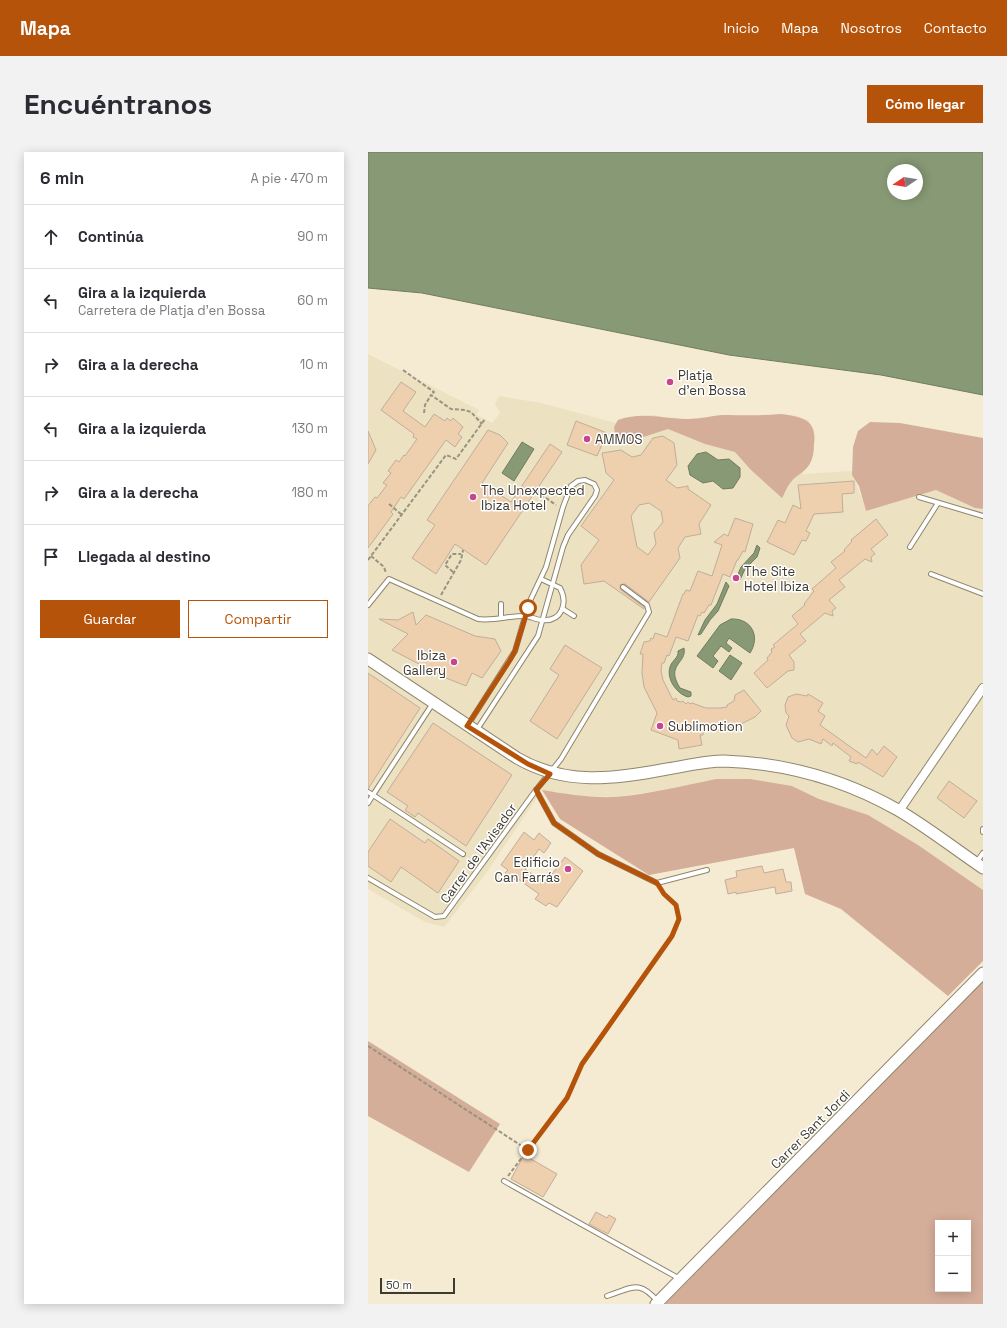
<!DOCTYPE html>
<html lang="es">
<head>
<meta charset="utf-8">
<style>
	:root { --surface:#fff; --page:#f2f2f3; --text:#2b2b33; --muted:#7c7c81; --line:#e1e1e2; --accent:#b45309 }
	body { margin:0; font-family:"Space Grotesk",sans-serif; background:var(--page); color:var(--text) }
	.controls { position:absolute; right:12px; bottom:12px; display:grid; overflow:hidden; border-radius:0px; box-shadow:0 2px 10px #0003 }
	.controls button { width:36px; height:36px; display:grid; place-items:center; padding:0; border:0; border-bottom:1px solid var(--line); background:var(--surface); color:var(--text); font:20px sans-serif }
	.compass { position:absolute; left:519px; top:12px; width:36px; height:36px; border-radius:50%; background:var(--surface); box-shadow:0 2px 10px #0003; rotate:258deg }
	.scale { position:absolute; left:12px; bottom:10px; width:75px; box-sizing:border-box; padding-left:4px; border:2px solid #3e3a30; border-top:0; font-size:11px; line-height:14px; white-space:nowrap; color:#3e3a30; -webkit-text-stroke:3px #fff; paint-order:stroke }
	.stop { position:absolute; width:12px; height:12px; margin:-9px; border:3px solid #b45309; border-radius:50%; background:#fff }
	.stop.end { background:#b45309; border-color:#fff; box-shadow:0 1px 4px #0008 }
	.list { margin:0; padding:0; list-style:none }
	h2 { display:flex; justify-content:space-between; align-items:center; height:52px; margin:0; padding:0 16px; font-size:17px }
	h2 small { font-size:13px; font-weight:400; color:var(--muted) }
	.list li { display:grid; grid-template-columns:26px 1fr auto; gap:12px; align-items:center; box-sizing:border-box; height:64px; padding:0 16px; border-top:1px solid var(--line) }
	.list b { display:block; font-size:15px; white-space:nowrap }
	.list p { margin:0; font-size:13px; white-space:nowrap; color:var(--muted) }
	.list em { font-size:13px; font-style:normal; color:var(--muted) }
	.actions { display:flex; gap:8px; padding:12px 16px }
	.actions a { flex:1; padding:9px 0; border:1px solid var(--accent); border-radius:0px; text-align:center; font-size:14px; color:var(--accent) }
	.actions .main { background:var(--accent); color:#fff }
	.icon { flex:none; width:22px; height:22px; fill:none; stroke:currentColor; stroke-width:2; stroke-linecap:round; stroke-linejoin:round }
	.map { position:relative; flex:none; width:615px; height:1152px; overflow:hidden; border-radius:0px }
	header { display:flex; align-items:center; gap:24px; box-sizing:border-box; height:56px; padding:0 20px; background:var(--accent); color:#fff }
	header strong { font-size:19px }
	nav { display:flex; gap:22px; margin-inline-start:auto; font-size:14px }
	.intro { display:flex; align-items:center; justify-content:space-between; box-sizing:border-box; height:96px; padding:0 24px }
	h1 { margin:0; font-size:28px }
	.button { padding:10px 18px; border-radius:0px; background:var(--accent); color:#fff; font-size:14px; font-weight:700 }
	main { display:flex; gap:24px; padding:0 24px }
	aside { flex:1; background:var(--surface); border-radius:0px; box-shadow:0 2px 10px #0003 }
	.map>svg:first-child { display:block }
</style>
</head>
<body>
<header>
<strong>Mapa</strong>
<nav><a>Inicio</a><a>Mapa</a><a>Nosotros</a><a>Contacto</a></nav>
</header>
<div class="intro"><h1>Encuéntranos</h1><a class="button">Cómo llegar</a></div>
<main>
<aside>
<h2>6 min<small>A pie · 470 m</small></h2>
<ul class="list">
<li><svg class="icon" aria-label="ahead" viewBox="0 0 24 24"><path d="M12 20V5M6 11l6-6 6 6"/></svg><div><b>Continúa</b></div><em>90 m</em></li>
<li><svg class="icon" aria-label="left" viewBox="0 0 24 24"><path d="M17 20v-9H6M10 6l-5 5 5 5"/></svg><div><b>Gira a la izquierda</b><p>Carretera de Platja d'en Bossa</p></div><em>60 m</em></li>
<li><svg class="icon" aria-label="right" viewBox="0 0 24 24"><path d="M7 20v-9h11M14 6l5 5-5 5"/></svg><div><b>Gira a la derecha</b></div><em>10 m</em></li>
<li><svg class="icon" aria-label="left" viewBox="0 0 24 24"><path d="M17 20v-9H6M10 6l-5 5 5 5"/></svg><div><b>Gira a la izquierda</b></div><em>130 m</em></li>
<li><svg class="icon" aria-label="right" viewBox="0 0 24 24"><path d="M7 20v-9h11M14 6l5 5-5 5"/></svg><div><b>Gira a la derecha</b></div><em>180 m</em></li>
<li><svg class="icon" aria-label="arrive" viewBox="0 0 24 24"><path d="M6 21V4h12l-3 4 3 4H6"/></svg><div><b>Llegada al destino</b></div></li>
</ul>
<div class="actions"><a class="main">Guardar</a><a>Compartir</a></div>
</aside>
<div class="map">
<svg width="615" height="1152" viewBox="0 0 615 1152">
	<rect width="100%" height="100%" fill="#f4ebd2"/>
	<path fill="#ece1c1" d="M 0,202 L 111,258 L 109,263 L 124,271 L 132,261 L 127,252 L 131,244 L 173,251 L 248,271 L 250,268 L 255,266 L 286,263 L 295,265 L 322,267 L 355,263 L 385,265 L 413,262 L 429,264 L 441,269 L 446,278 L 447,286 L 442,312 L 434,322 L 484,319 L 498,359 L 568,338 L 607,356 L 615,357 L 615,738 L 550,693 L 424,634 L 288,639 L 247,645 L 207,644 L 174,638 L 119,720 L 76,775 L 57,770 L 0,737 Z"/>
	<g fill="#d5ae9a" fill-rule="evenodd">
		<path d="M 413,262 C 434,265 449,267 446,292 C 446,299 445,307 441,313 C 436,321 428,323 423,330 C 419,334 417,341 414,346 L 383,318 L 367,300 L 337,292 L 300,277 L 260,290 L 255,290 L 247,282 L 246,275 L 250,268 C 274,259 296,267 320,267 C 332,267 343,264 354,263 C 375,263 392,264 413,262 Z"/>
		<path d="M 502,270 L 532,271 L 615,286 L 615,357 L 607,356 L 568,338 L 498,359 L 491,334 L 484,323 L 485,295 L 490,279 Z"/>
		<path d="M 348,627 L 382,627 L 424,634 L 451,647 L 500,663 L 550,693 L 615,738 L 615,809 L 580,844 L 473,757 L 437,742 L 426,696 L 281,723 L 192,667 L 174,638 C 198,642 222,646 247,645 C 281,642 315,634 348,627 Z"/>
		<path d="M 615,828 L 615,1152 L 297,1152 L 592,852 ZM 570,1071 L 600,1071 L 600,1137 L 570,1137 Z"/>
		<path d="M 0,889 L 132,972 L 101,1020 L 0,964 Z"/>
	</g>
	<g fill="#879975" stroke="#717c60" fill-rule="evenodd">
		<path d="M 0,0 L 615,0 L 615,243 L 513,223 L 361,203 L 54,141 L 0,136 ZM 525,18 L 549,18 L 549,42 L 525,42 Z"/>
		<path d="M 154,290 L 166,297 L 146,329 L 134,321 Z"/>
		<path d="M 338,300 L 350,308 L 361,307 L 372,316 L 372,325 L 365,336 L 355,337 L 345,329 L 335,331 L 322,323 L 320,314 L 329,302 Z"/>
		<path d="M 389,393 L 392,396 L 389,405 L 377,417 L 372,428 L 368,427 L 373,415 L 386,401 Z"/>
		<path d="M 358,430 L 361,434 L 350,459 L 342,468 L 333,482 L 330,483 L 337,468 L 349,452 Z"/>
		<path d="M 363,467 C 383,466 393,484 382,501 L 361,486 L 358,491 L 364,496 L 361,500 L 353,494 L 345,504 L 350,509 L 345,516 L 329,504 L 352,473 Z"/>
		<path d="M 316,496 C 319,512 297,512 312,536 L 323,540 L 323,544 L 320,545 C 309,542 298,527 302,515 C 304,508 311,506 310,499 Z"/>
		<path d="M 362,503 L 374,511 L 363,528 L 351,519 Z"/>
	</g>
	<g fill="#eecfae" stroke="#c0ae9b" fill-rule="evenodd">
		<path d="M 33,230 L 48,240 L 35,259 L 57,275 L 66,262 L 77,269 L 79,266 L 83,269 L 85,266 L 95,275 L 90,282 L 94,285 L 87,295 L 78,288 L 36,347 L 33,345 L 23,360 L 25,362 L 0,396 L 0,354 L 7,345 L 9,346 L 19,333 L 15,331 L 23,321 L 20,319 L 28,308 L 31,310 L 36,303 L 37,304 L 49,287 L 45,285 L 46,282 L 13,258 Z"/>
		<path d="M 208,269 L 239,281 L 229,304 L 199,293 Z"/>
		<path d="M 120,278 L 132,283 L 140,291 L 114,331 L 143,350 L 182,292 L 194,300 L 118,413 L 87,392 L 68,422 L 44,406 L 67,373 L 59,368 Z"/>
		<path d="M 0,279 L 8,298 L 0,312 Z"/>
		<path d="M 295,284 L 306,291 L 309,313 L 298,328 L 309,336 L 320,334 L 320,337 L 343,353 L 331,372 L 333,382 L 317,385 L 310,396 L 312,406 L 281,450 L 257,432 L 252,433 L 253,438 L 276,455 L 276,457 L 236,429 L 216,432 L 213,413 L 231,388 L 213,374 L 246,328 L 238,321 L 234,301 L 253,298 L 264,305 L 273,303 L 285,286 ZM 281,351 L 293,359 L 295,370 L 286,381 L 288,392 L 280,403 L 269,395 L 263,364 L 271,353 Z"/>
		<path d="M 486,329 L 486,341 L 474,342 L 475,360 L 446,362 L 438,379 L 442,381 L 438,389 L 434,388 L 426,403 L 399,390 L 410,368 L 417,371 L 425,353 L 433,357 L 430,333 Z"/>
		<path d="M 367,366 L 385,372 L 377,400 L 375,399 L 370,408 L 369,408 L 362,425 L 355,422 L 343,453 L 341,453 L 336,461 L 334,460 L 332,464 L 330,463 L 320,489 L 308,485 L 301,504 L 299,503 L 296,511 L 294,511 L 293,519 L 295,528 L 305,548 L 308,546 L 309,549 L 313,550 L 315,549 L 318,552 L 320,550 L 322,552 L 324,551 L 338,556 L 352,556 L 359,555 L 359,553 L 366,549 L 367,543 L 376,538 L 393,559 L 387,565 L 367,575 L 347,579 L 336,577 L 335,583 L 332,583 L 334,593 L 311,597 L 310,588 L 283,578 L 289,561 L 276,535 L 274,521 L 275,502 L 272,502 L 276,490 L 282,489 L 283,486 L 285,487 L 287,481 L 299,485 L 315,442 L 316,442 L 318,438 L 322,439 L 330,419 L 344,424 L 354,393 L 346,390 L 356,382 L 360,384 Z"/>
		<path d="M 508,367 L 520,383 L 503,397 L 507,402 L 503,405 L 504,410 L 497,407 L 471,428 L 477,435 L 461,448 L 468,456 L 464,459 L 465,464 L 457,461 L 432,482 L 438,489 L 421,503 L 426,510 L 426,518 L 420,519 L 399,536 L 386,521 L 400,508 L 399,506 L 404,500 L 403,497 L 407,495 L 405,493 L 430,472 L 424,464 L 437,453 L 436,452 L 446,439 L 444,437 L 468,416 L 463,410 L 477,399 L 476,398 L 484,389 L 483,388 Z"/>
		<path d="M 45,460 L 48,473 L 58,463 L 107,484 L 127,487 L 133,499 L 114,526 L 104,521 L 98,534 L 78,526 L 24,498 L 40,482 L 11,467 L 30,468 Z"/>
		<path d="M 197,493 L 234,516 L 189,587 L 162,569 L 191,523 L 182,517 Z"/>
		<path d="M 0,521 L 52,556 L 0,637 Z"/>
		<path d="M 428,542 L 439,544 L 440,542 L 455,551 L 450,559 L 457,564 L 452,573 L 498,606 L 504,597 L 509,603 L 516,594 L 529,605 L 515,625 L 490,610 L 489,612 L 481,609 L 483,605 L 465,591 L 464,594 L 455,587 L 453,592 L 441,587 L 430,590 L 424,586 L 418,573 L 421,564 L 418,561 L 417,553 L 420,545 Z"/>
		<path d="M 65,571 L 144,623 L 98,694 L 50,661 L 47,665 L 37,658 L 40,654 L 19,640 Z"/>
		<path d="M 581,629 L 609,649 L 596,666 L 569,646 Z"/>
		<path d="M 22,667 L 57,691 L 60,687 L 91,709 L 70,741 L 33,715 L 23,730 L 0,714 L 0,700 Z"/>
		<path d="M 156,680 L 166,688 L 171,681 L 183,691 L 176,701 L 171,697 L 157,717 L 177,731 L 197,705 L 215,719 L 189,755 L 181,751 L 178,754 L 167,747 L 171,742 L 150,727 L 149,729 L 137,721 L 140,718 L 133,713 Z"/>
		<path d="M 394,714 L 396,721 L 415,717 L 418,730 L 423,730 L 424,739 L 408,742 L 407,735 L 368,742 L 368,740 L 360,742 L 357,728 L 369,725 L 368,719 Z"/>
		<path d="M 156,1003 L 189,1022 L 175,1045 L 143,1027 Z"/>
		<path d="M 228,1060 L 239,1066 L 241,1063 L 248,1067 L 240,1082 L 221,1072 Z"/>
	</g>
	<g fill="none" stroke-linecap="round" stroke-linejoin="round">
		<g stroke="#8f866f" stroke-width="6">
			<g id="lane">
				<path d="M 551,345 L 615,364"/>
				<path d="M 542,395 L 570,351"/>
				<path d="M 563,422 L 615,442"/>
				<path d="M 133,452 L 133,466"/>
				<path d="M 0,453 L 21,427 L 110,467 C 126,469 140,464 156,464 C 162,464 168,468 174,468 C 194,470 200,451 192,436 L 173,427"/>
				<path d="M 195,457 L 206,464"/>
				<path d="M 100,573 L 147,499 L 161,451 L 178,415 L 195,355 L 203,334 L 210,329 L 217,328 L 226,332 L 229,338 L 227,344 L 200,383 L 195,395 L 170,484 L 108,579"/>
				<path d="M 168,638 L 186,671 L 230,702 L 289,731 L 339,718"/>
				<path d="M 0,640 L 5,643 L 65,551"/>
				<path d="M 0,651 L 5,643 L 95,702"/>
				<path d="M 615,677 L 615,680"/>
				<path d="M 608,711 L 615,701"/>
				<path d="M 0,726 L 67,765 L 76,764 L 168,638 L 193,607 L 281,460 L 279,453 L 255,435"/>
				<path d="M 136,1029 L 312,1127"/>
				<path d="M 239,1144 C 264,1136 271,1127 290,1150"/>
			</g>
		</g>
		<g stroke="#8f866f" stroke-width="10">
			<path id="street" d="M 531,659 L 615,536"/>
		</g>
		<g stroke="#8f866f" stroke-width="13">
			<g id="secondary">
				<path d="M 0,507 L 149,606 C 197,634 247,627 299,617 C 318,614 337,609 356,609 C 417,611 477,628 530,658 C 559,675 587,697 615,716"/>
				<path d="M 288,1152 L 615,821"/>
			</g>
		</g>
		<g stroke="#9a9382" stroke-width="2" stroke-dasharray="4 2" stroke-linecap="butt">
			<path d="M 35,218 L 66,240 L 63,243"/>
			<path d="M 56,261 L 57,253 L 63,243 L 83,257 L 97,258 L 103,260 L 114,272"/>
			<path d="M 168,339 L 188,353"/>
			<path d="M 21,352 L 34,363"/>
			<path d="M 3,404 L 16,415 L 18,421"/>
			<path d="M 0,408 L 78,303 L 88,307 L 117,267"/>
			<path d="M 85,420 L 77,413 L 84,402 L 93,402"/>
			<path d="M 73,443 L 93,408 L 95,398"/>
			<path d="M 0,894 L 160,998"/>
			<path d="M 140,1024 L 199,946 L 214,912 L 304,784 L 311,767 L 308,753 L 292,737"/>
		</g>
		<use href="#lane" stroke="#fff" stroke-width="4"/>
		<use href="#street" stroke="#fff" stroke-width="8"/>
		<use href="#secondary" stroke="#fff" stroke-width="11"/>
	</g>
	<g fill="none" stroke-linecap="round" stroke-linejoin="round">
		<path stroke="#b45309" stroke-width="5" d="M 160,456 L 147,499 L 142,508 L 99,574 L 160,612 L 182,622 L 168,638 L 186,671 L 230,702 L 289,731 L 296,742 L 308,753 L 311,767 L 304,784 L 214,912 L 199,946 L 160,998"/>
	</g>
	<g fill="#c6458f" stroke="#fff" stroke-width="1.5">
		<circle cx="302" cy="230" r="4"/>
		<circle cx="219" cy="287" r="4"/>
		<circle cx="105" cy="345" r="4"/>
		<circle cx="368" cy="426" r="4"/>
		<circle cx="86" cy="510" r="4"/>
		<circle cx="292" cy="574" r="4"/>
		<circle cx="200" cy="717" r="4"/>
	</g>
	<g text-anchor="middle" stroke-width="3" stroke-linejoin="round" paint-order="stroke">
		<g font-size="13" fill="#3e3a30" stroke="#fff" text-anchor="start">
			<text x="310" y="228">Platja<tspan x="310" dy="15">d'en Bossa</tspan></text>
			<text x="227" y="292">AMMOS</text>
			<text x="113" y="343">The Unexpected<tspan x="113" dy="15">Ibiza Hotel</tspan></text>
			<text x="376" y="424">The Site<tspan x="376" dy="15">Hotel Ibiza</tspan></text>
			<text x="78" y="508" text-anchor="end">Ibiza<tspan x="78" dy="15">Gallery</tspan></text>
			<text x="300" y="579">Sublimotion</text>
			<text x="192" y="715" text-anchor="end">Edificio<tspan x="192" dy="15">Can Farrás</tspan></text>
		</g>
		<g font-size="13" fill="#3e3a30" stroke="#fff">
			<text transform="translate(110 701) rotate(-54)" y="5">Carrer de l'Avisador</text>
			<text transform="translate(442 977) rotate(-45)" y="5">Carrer Sant Jordi</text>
		</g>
	</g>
</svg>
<div class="controls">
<button>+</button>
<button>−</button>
</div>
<svg class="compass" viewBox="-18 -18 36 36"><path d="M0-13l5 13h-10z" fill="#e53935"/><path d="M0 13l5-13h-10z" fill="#7c7c81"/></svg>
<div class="scale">50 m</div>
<div class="stop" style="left:160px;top:456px"></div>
<div class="stop end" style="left:160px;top:998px"></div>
</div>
</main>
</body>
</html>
